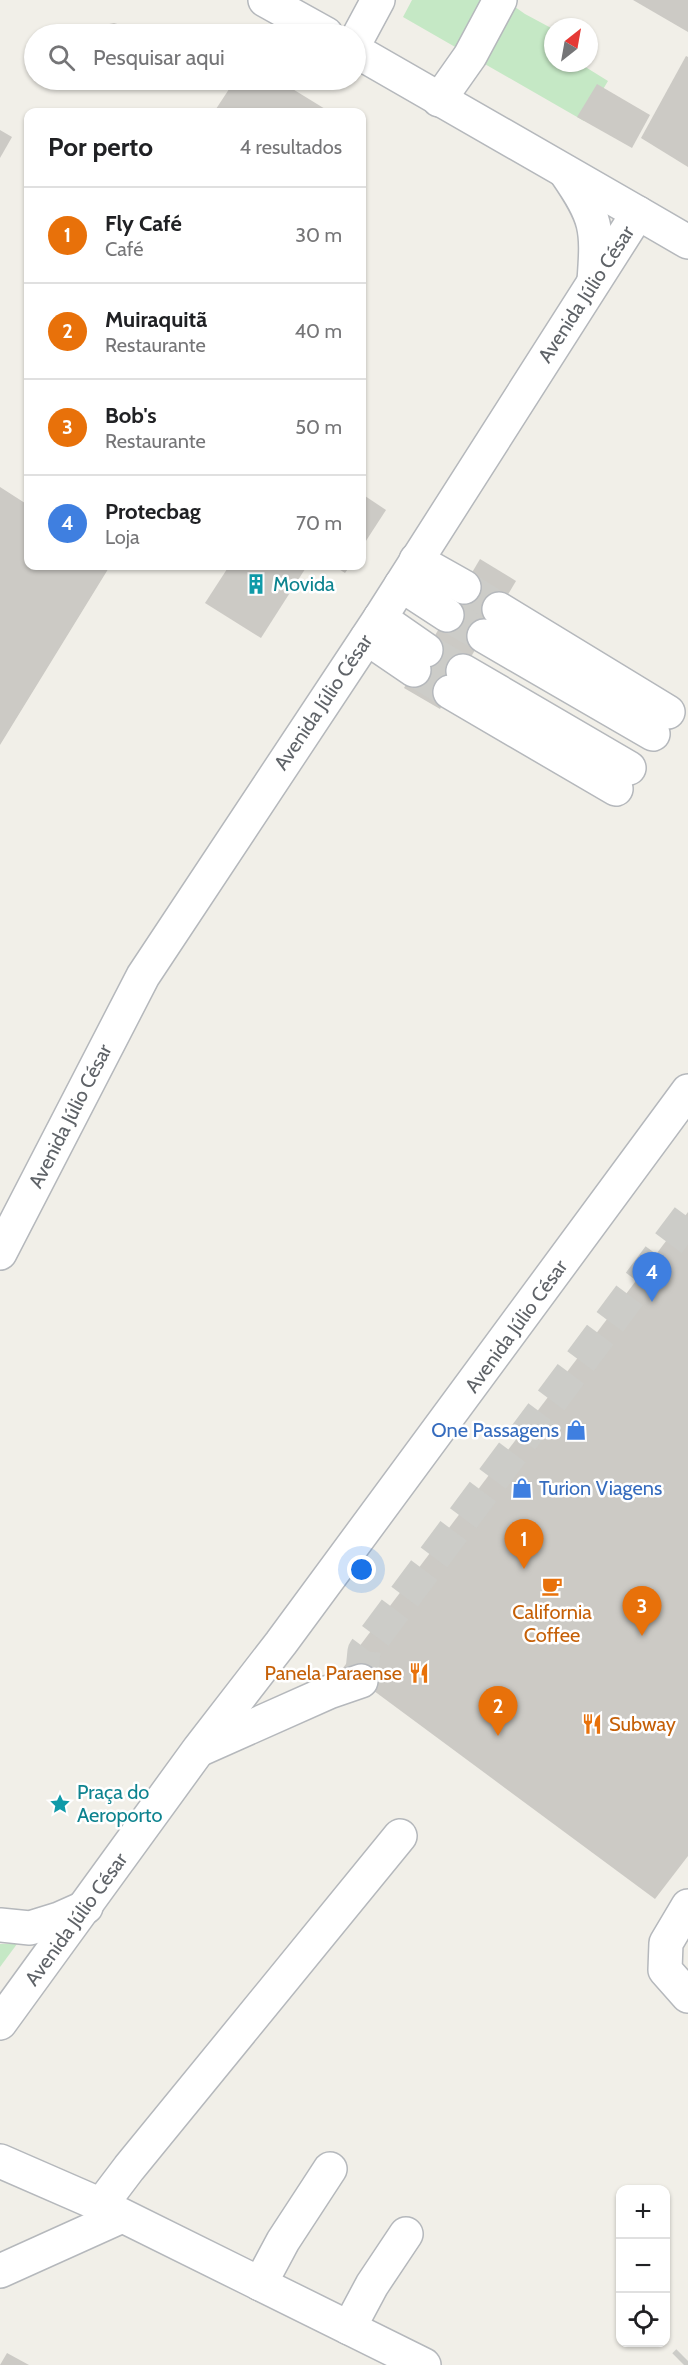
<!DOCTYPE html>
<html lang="pt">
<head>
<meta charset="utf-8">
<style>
	:root { --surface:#fff; --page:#f2f2f2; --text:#202124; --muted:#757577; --line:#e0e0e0; --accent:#7c3aed }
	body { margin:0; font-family:Cabin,sans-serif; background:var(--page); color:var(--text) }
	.controls { position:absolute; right:18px; bottom:18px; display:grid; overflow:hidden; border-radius:12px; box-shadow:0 2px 4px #0004 }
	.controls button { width:54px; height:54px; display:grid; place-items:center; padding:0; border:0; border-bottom:2px solid var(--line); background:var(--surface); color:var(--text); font:30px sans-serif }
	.compass { position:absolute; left:544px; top:18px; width:54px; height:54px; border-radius:50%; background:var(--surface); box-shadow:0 2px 4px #0004; rotate:31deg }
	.you { position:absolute; left:362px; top:1570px; width:21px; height:21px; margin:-15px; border:4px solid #fff; border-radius:50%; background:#1a73e8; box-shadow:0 0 0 9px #1a73e833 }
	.badge { display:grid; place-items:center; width:39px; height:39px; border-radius:50%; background:var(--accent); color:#fff; font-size:20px; font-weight:700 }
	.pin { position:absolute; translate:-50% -50px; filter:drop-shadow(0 2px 3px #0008) }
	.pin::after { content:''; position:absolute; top:32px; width:21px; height:18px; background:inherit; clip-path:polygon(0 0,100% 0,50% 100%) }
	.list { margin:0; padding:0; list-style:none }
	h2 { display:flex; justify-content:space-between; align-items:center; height:78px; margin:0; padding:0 24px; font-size:26px }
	h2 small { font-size:20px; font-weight:400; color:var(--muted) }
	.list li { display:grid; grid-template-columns:39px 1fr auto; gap:18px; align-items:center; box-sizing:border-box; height:96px; padding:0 24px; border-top:2px solid var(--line) }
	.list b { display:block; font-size:22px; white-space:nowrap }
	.list p { margin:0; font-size:20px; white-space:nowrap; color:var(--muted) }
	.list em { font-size:20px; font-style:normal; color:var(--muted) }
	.icon { flex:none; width:33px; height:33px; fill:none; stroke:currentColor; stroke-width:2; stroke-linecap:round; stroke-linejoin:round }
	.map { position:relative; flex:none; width:688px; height:2365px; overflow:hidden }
	.search { position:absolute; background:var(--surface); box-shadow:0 2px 4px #0004; left:24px; top:24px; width:342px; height:66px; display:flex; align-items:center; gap:15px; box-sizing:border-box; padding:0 21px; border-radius:33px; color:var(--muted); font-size:22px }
	.panel { position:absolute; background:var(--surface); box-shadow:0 2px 4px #0004; left:24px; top:108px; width:342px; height:462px; border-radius:12px }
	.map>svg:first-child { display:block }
</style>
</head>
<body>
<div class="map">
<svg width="688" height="2365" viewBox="0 0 688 2365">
	<rect width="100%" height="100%" fill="#f1efe8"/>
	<g fill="#c5e8c5">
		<path d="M 412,0 L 505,0 L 525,14 L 553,29 L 553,63 L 579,63 L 608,81 L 584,121 L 403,17 Z"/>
		<path d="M 0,1944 L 17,1944 L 0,1967 Z"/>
	</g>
	<g fill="#cccac5">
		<path d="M 633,0 L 688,0 L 688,32 Z"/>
		<path d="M 114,23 L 124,26 L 135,34 L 85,34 L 95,27 Z"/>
		<path d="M 686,56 L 688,57 L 688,167 L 641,138 Z"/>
		<path d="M 92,80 L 130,80 L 120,85 L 109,86 L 98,84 Z"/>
		<path d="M 235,80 L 278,80 L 330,112 L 214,112 Z"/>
		<path d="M 597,84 L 650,115 L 632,148 L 577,117 Z"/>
		<path d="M 0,130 L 12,137 L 0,158 Z"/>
		<path d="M 0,487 L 28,505 L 28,566 L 110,566 L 0,745 Z"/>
		<path d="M 362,494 L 386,510 L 362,547 Z"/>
		<path d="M 480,559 L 516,581 L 440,709 L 404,688 Z"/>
		<path d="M 229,566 L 307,566 L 261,638 L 205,603 Z"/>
		<path d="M 334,566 L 350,566 L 345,573 Z"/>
		<path d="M 688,1212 L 688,1856 L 655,1899 L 343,1668 Z"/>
		<path d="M 7,2353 L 29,2365 L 0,2365 Z"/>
	</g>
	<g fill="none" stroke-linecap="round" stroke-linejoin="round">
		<g stroke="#ccccc8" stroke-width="33" stroke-dasharray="33 16" stroke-linecap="butt">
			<path d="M 464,587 L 499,609"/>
			<path d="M 447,615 L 484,636"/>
			<path d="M 426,650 L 463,671"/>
			<path d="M 414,670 L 450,692"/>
			<path d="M 361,1681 L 364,1651 L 688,1217"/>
			<path d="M 684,2365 L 688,2361"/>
		</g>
		<g stroke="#b5b8bc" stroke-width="36">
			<g id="minor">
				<path d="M 265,0 L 326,34"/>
				<path d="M 356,41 L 378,0"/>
				<path d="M 356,51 L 638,213"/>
				<path d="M 439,100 L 470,56 L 500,0"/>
				<path d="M 566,173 C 597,218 598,228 594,281"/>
				<path d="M 416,560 L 464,587"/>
				<path d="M 401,585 L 447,615"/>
				<path d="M 499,609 L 668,712"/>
				<path d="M 380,618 L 426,650"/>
				<path d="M 484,636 L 653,734"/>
				<path d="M 367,638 L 414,670"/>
				<path d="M 463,671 L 629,768"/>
				<path d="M 450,692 L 616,789"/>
				<path d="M 0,1253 L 143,976 L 380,618 L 638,213 L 688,242"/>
				<path d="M 201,1749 L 329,1692 L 361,1681"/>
				<path d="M 688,1906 L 666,1943 L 665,1970 L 688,1996"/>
				<path d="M 0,1925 L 30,1928 L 59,1919 L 86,1907"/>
				<path d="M 0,2023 L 199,1749 L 281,1643 L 688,1091"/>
				<path d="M 0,2161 L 101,2205 L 424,2365"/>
				<path d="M 101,2205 L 129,2168 L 400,1836"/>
				<path d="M 0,2271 L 122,2216"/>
				<path d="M 260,2284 L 283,2241 L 330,2169"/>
				<path d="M 349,2328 L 372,2285 L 406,2234"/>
			</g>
		</g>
		<use href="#minor" stroke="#fff" stroke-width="33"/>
	</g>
	<defs>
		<g id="building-bare" transform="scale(1.62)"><path d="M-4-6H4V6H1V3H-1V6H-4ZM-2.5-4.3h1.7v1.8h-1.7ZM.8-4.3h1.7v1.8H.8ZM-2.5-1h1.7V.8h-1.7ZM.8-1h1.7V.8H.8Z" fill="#0f9aa8" stroke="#fff" stroke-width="2.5" paint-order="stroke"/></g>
		<g id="shop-bare" transform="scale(1.62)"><path d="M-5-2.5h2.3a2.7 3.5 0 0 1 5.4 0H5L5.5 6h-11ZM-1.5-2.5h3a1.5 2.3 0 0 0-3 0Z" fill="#3f7fe0" stroke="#fff" stroke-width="2.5" paint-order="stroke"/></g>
		<g id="cafe-bare" transform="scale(1.62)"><path d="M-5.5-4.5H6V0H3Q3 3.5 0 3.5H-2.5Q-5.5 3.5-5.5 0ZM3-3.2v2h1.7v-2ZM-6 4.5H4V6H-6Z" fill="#e8710a" stroke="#fff" stroke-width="2.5" paint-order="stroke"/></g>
		<g id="restaurant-bare" transform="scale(1.62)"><path d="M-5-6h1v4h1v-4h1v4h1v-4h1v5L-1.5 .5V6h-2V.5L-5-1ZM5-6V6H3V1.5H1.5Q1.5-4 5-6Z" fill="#e8710a" stroke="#fff" stroke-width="2.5" paint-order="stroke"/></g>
		<g id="sight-bare" transform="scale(1.62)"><path d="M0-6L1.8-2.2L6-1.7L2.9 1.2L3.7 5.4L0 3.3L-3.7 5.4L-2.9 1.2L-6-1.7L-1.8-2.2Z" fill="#0f9aa8" stroke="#fff" stroke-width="2.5" paint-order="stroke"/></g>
	</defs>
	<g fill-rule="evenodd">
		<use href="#building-bare" x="256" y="584"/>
		<use href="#shop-bare" x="576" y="1430"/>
		<use href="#shop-bare" x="522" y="1488"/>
		<use href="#cafe-bare" x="552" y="1586"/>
		<use href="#restaurant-bare" x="419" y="1673"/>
		<use href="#restaurant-bare" x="592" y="1724"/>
		<use href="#sight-bare" x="60" y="1804"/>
	</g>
	<g text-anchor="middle" stroke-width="5" stroke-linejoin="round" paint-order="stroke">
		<g font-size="20" fill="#5f6368" stroke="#fff">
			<text transform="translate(586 294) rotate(-57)" y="7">Avenida Júlio César</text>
			<text transform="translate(323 702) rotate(-56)" y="7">Avenida Júlio César</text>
			<text transform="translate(70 1116) rotate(-63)" y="7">Avenida Júlio César</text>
			<text transform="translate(516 1326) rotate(-54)" y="7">Avenida Júlio César</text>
			<text transform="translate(76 1919) rotate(-54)" y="7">Avenida Júlio César</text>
		</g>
		<g font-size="20" fill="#0d838f" stroke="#fff" text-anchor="start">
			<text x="273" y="591">Movida</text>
			<text x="77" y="1799">Praça do<tspan x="77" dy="23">Aeroporto</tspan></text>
		</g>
		<g font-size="20" fill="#366cbe" stroke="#fff" text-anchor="end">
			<text x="559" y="1437">One Passagens</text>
			<text x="539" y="1495" text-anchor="start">Turion Viagens</text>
		</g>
		<g font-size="20" fill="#c56008" stroke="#fff">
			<text x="552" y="1619">California<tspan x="552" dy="23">Coffee</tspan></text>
			<text x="402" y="1680" text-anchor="end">Panela Paraense</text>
			<text x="609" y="1731" text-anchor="start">Subway</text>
		</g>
	</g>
</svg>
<div class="controls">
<button>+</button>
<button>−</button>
<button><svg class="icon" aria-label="locate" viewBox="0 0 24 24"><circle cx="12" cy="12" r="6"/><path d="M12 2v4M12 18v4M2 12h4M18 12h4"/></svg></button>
</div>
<svg class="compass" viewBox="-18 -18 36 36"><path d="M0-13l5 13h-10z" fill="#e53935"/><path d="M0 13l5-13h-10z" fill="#757577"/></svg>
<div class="you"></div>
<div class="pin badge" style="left:524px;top:1569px;background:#e8710a">1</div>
<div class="pin badge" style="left:498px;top:1736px;background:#e8710a">2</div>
<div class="pin badge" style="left:642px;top:1636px;background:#e8710a">3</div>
<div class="pin badge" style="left:652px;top:1302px;background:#3f7fe0">4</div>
<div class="search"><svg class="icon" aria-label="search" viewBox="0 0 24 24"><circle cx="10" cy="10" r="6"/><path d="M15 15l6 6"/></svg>Pesquisar aqui</div>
<section class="panel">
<h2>Por perto<small>4 resultados</small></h2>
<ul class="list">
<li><span class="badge" style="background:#e8710a">1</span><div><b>Fly Café</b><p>Café</p></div><em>30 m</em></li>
<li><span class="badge" style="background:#e8710a">2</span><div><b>Muiraquitã</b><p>Restaurante</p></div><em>40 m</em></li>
<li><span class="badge" style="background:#e8710a">3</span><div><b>Bob's</b><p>Restaurante</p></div><em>50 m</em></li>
<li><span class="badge" style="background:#3f7fe0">4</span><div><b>Protecbag</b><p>Loja</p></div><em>70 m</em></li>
</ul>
</section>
</div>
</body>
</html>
